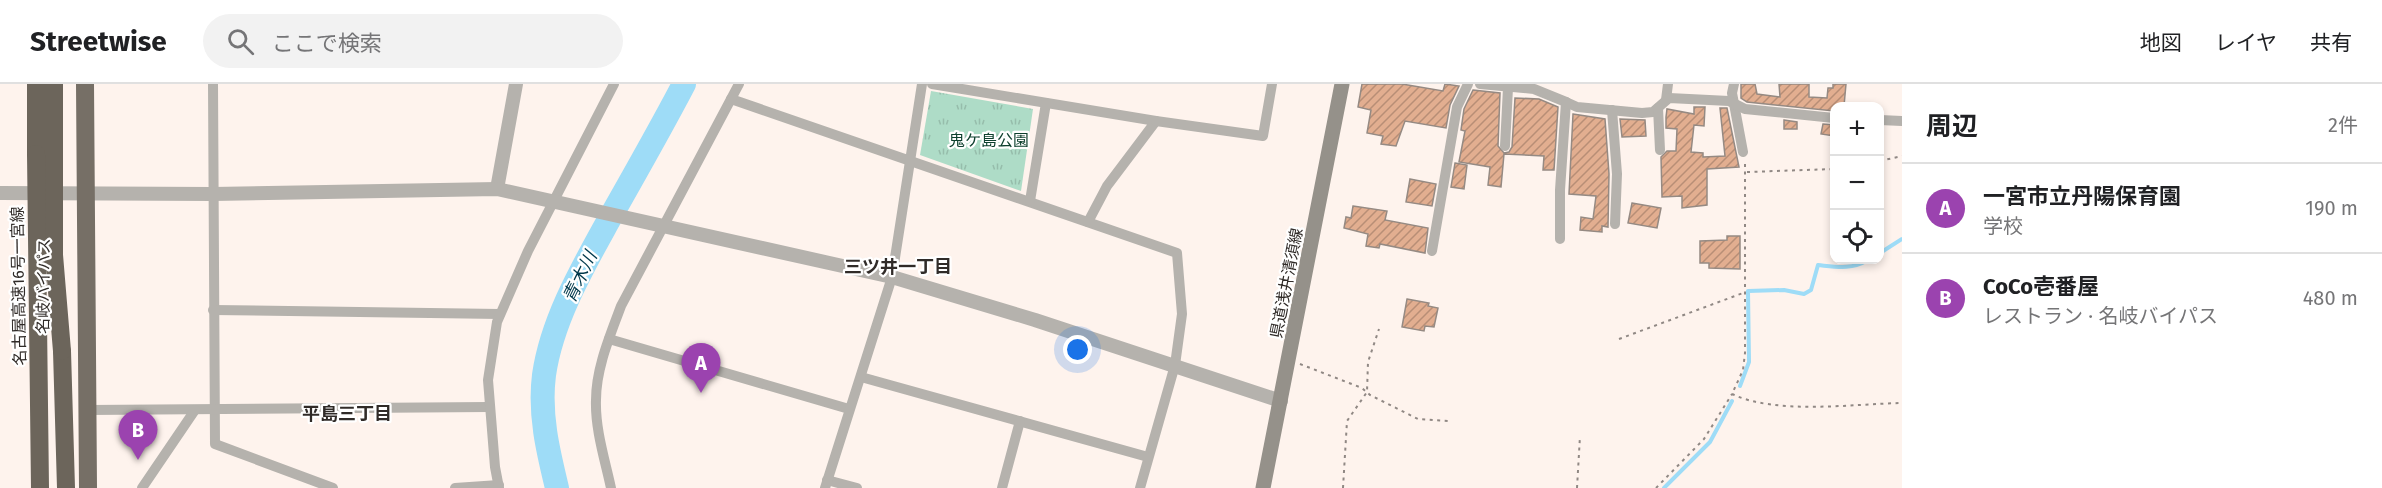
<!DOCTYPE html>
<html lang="ja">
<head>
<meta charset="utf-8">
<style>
	:root { --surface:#fff; --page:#f2f2f2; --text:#202124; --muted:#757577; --line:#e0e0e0; --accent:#9b43af }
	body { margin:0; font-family:"Fira Sans","Noto Sans JP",sans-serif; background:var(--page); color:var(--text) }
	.controls { position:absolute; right:18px; top:18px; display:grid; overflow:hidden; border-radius:12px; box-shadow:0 3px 9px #0003 }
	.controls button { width:54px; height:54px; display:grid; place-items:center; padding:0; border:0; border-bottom:2px solid var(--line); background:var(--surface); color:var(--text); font:30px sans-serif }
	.you { position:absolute; left:1078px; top:266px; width:21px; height:21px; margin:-15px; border:4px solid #fff; border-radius:50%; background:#1a73e8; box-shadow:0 0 0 9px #1a73e833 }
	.badge { display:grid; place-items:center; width:39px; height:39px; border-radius:50%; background:var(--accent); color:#fff; font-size:20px; font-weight:700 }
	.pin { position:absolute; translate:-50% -50px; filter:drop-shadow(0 2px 3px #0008) }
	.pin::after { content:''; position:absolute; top:32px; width:21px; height:18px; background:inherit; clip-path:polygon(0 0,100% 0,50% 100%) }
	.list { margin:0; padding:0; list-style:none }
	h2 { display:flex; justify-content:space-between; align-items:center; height:78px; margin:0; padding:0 24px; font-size:26px }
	h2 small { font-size:20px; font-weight:400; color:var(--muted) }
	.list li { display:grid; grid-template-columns:39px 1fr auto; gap:18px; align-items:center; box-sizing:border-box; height:90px; padding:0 24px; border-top:2px solid var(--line) }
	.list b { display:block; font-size:22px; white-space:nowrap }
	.list p { margin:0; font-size:20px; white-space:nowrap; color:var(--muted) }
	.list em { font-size:20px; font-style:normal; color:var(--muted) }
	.icon { flex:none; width:33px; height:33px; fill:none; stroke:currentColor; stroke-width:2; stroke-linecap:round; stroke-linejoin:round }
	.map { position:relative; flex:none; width:1902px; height:404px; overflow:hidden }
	header { display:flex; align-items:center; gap:36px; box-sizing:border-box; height:84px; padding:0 30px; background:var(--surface); border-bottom:2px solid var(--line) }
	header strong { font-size:28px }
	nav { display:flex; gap:33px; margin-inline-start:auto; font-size:21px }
	.search { width:420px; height:54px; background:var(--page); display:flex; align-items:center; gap:15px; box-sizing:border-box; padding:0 21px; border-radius:33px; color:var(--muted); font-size:22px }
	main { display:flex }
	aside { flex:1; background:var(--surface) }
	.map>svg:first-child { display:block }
</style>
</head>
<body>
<header>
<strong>Streetwise</strong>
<div class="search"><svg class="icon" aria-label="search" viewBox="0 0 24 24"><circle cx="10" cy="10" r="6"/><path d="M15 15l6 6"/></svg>ここで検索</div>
<nav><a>地図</a><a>レイヤ</a><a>共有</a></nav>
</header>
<main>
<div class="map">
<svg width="1902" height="404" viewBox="0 0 1902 404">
	<defs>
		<pattern id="park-tufts" width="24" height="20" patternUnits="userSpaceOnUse" patternTransform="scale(1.5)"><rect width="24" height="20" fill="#aedcc7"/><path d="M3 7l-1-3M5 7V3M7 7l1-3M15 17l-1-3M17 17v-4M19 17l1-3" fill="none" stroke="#96bdab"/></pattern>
		<pattern id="building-hatch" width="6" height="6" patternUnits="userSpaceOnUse" patternTransform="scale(1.5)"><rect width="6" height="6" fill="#e2ae90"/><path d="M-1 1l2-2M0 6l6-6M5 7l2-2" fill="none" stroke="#b88e76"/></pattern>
	</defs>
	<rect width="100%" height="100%" fill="#fef3ed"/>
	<path fill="url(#park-tufts)" d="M 931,7 L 1033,25 L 1021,107 L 920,71 Z"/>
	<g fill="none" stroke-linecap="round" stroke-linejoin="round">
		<g stroke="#9edcf7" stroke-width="4">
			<path d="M 1880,169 L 1902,155"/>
			<path d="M 1740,302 L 1749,278 L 1748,207 L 1784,206 L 1804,210 L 1811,206 L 1818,181 C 1837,183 1851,186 1868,176"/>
			<path d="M 1664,404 L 1710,358 L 1732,317"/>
		</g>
		<path stroke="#9edcf7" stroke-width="24" d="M 557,404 C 548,367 539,330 544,291 C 552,235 584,181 611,132 C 636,88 661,44 684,0"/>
	</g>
	<g fill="url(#building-hatch)" stroke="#958a83" stroke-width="1.5">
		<path d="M 1362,0 L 1402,0 L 1443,7 L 1445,0 L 1459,2 L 1450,21 L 1446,44 L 1405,37 L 1396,62 L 1381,60 L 1383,52 L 1367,49 L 1371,26 L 1358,23 Z"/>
		<path d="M 1741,0 L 1755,0 L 1757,10 L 1780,13 L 1779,0 L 1809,0 L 1809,13 L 1827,14 L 1828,4 L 1833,4 L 1833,0 L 1846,0 L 1844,22 L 1834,22 L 1834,27 L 1747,18 L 1741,14 Z"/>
		<path d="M 1473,6 L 1500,9 L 1498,62 L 1504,69 L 1509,68 L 1512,63 L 1515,14 L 1539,15 L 1558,23 L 1554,86 L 1543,86 L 1544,72 L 1504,70 L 1501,103 L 1488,101 L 1490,83 L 1459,78 L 1465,47 L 1461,46 L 1464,25 Z"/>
		<path d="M 1694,23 L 1705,23 L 1704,42 L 1694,41 L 1691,68 L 1703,69 L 1703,73 L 1725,72 L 1720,24 L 1727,24 L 1739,83 L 1707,85 L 1707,121 L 1682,124 L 1682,112 L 1662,113 L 1661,73 L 1667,67 L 1676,67 L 1677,45 L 1666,44 L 1666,33 L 1667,25 L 1694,30 Z"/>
		<path d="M 1573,30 L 1605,35 L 1609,90 L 1608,143 L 1602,142 L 1602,148 L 1580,146 L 1581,133 L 1593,135 L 1596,112 L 1569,110 Z"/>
		<path d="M 1620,35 L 1645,36 L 1646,52 L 1622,53 Z"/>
		<path d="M 1784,36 L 1797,38 L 1797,45 L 1784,45 Z"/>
		<path d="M 1823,40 L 1834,41 L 1834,52 L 1821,50 Z"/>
		<path d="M 1455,79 L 1467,81 L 1464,105 L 1451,103 Z"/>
		<path d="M 1410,95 L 1436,100 L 1432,122 L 1406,118 Z"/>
		<path d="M 1632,119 L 1661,124 L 1657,144 L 1628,139 Z"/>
		<path d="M 1353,122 L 1387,127 L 1385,136 L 1428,144 L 1425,169 L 1380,160 L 1379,164 L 1366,162 L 1368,150 L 1344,144 L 1346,133 L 1351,134 Z"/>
		<path d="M 1727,152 L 1740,152 L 1740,185 L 1709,184 L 1709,179 L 1700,179 L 1700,157 L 1727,156 Z"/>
		<path d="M 1407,215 L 1429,219 L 1428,222 L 1438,224 L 1434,243 L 1425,242 L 1424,247 L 1402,243 Z"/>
	</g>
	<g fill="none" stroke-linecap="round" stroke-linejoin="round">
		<g stroke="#908884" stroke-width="2" stroke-dasharray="3 4.5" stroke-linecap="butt">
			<path d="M 1880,77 L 1902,72"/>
			<path d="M 1745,80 L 1745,269 L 1743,286 L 1732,310 C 1776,331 1852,320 1902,319"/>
			<path d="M 1747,88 L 1834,85"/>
			<path d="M 1619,255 L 1743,209"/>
			<path d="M 1300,280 L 1362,304 L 1370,311 L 1418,335 L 1448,337"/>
			<path d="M 1343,404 L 1347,337 L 1367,308 L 1368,278 L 1379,245"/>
			<path d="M 1577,404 L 1580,352"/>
			<path d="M 1656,404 L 1704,355 L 1732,310"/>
		</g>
		<g stroke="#b5b2ad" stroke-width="10">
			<path d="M 213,0 L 215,360 L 333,404"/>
			<path d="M 932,0 L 1156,37 L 1107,102 L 1088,138"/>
			<path d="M 1480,0 L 1534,5 L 1566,18 L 1560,106 L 1560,155"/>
			<path d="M 1734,0 L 1732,9 L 1743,68"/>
			<path d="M 731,15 L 1177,169 L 1182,230 L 1175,281 L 1140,404"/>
			<path d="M 1666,16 L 1668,0"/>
			<path d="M 1566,18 L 1577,23 L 1642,29 L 1653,28 L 1669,14 L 1729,17 L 1745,25 L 1834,34"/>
			<path d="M 1658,24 L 1660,66"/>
			<path d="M 1612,26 L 1617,90 L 1615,140"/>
			<path d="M 1880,36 L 1902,37"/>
			<path d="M 1156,37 L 1263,52 L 1272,0"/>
			<path d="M 1505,62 L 1508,4"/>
			<path d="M 1030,117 L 1046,19"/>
			<path d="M 1432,167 L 1457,23 L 1468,0"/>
			<path d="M 213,226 L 500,230"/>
			<path d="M 609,255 L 849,325"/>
			<path d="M 861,293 L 1148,373"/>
			<path d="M 88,326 L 489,323"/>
			<path d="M 827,396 L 857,404"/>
			<path d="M 142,404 L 195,326"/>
			<path d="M 455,404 L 499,401"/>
			<path d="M 499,404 L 495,383 L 488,296 L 497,238 L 528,167 L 614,0"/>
			<path d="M 611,404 C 605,376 595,345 596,316 C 596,284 610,252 621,222 L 739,0"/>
			<path d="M 825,404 L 892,193 L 922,0"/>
			<path d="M 1002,404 L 1020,337"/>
		</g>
		<g stroke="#b5b2ad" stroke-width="14">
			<path d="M 497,105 L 516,0"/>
			<path d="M 0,109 L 213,110 L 497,105 L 892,193 L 1035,236 L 1281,317"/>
		</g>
		<path stroke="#95918a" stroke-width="15" d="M 1263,404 L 1342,0"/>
		<path stroke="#766f66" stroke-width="18" d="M 85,0 L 88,404"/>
		<g stroke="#6c655b" stroke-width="18">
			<path d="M 36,70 L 36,0"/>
			<path d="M 62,267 L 66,404"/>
		</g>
		<g stroke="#6c655b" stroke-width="18">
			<path d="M 54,0 L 54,171 L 62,267"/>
			<path d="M 36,70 L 40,404"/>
		</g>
	</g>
	<g text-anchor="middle" stroke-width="4.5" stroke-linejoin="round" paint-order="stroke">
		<g font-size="16" fill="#0e402e" stroke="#fff">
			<text x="989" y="62">鬼ケ島公園</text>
		</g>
		<g font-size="16" fill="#302b28" stroke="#fff">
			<text transform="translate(1286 199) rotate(-79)" y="6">県道浅井清須線</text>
			<text transform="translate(18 202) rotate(-91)" y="6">名古屋高速16号一宮線</text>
			<text transform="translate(43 202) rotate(-89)" y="6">名岐バイパス</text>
		</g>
		<g font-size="18" font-weight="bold" fill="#302b28" stroke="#fff">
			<text x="898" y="189">三ツ井一丁目</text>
			<text x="347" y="336">平島三丁目</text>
		</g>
		<g font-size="18" font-style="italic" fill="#00384b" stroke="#fff">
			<text transform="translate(580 193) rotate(-64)" y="6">青木川</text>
		</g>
	</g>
</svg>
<div class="controls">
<button>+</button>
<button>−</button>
<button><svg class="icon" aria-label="locate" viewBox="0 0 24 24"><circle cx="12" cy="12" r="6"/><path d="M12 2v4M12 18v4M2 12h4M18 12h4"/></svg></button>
</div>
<div class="you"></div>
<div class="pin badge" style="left:701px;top:309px">A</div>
<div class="pin badge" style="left:138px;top:376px">B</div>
</div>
<aside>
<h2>周辺<small>2件</small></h2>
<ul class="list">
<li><span class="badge">A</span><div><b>一宮市立丹陽保育園</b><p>学校</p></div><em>190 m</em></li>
<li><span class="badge">B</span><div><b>CoCo壱番屋</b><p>レストラン · 名岐バイパス</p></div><em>480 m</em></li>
</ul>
</aside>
</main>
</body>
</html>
